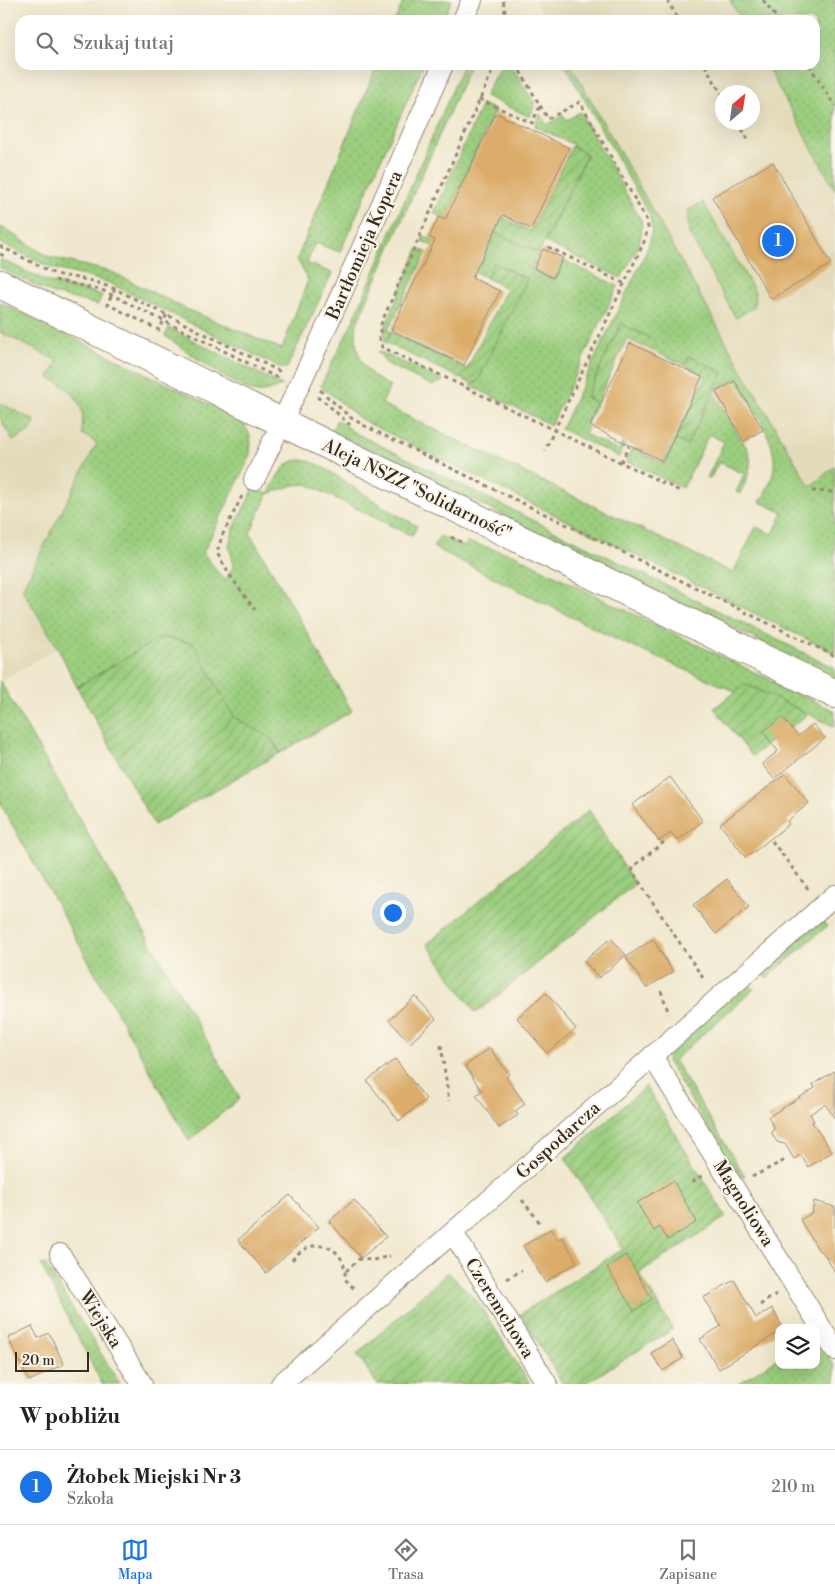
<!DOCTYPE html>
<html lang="pl">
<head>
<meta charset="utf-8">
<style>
	:root { --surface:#fff; --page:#f6f6f6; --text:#202124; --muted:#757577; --line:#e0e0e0; --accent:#1a73e8 }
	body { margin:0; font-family:"Libre Bodoni",serif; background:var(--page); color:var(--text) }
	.controls { position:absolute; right:15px; bottom:15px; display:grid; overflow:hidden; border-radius:10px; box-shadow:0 5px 20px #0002 }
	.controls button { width:45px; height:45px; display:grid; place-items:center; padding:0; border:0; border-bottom:1px solid var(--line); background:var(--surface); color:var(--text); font:25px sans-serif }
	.compass { position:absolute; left:715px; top:85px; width:45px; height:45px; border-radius:50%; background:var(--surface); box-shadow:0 5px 20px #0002; rotate:29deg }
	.scale { position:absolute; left:15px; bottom:12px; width:74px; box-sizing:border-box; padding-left:5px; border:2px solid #3b2a1e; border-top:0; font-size:14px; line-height:18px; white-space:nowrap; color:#3b2a1e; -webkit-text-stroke:4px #fbf7ec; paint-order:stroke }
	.you { position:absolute; left:392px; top:912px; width:18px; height:18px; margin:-12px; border:4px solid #fff; border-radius:50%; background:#1a73e8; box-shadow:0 0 0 8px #1a73e833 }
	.badge { display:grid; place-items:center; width:32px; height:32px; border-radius:50%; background:var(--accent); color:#fff; font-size:16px; font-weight:700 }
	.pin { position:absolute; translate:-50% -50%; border:2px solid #fff; box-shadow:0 1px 5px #0006 }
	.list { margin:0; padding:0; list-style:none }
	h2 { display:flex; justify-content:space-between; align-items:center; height:65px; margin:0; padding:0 20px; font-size:21px }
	h2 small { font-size:16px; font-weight:400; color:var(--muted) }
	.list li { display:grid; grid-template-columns:32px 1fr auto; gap:15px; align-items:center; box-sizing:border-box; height:75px; padding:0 20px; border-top:1px solid var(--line) }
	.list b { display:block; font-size:19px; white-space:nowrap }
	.list p { margin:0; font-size:16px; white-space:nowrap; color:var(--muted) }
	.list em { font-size:16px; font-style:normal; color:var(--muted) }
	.icon { flex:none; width:28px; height:28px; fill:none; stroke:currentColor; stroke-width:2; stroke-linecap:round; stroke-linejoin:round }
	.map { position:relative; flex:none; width:835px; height:1384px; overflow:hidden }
	.search { position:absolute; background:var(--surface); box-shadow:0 5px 20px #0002; left:15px; right:15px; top:15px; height:55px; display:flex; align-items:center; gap:12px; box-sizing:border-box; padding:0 18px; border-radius:15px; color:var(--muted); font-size:19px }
	.sheet { height:140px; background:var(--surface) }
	nav { display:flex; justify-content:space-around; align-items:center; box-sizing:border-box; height:70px; border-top:1px solid var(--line); background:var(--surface); font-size:14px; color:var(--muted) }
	nav a { display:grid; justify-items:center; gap:2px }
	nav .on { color:var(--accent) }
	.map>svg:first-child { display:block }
</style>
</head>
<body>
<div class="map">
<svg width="835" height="1384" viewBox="0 0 835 1384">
	<defs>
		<pattern id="grass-dots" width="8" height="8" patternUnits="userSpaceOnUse" patternTransform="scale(1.25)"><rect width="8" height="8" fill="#9acd7d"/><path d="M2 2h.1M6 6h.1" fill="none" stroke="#86b06c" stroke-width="1.8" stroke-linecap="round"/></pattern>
		<pattern id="garden-furrows" width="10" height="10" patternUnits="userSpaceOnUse" patternTransform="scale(1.25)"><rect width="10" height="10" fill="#9acd7d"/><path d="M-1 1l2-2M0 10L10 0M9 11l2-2" fill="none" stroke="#86b06c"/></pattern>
	</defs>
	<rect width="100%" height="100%" fill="#fbf7ec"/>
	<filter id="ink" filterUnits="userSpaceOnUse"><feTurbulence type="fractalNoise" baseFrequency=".02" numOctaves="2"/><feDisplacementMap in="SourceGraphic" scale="10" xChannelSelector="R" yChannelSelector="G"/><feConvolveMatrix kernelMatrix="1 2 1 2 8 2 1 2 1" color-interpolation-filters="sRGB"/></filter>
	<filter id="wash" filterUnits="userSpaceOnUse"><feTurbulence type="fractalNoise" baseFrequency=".0096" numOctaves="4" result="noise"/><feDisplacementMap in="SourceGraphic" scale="20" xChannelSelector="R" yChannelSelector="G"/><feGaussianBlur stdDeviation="1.12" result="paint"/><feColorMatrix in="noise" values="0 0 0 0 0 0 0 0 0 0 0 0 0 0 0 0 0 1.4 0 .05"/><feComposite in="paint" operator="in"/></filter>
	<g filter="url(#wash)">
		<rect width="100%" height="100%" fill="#f0e8ce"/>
		<g fill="#e3dbba" fill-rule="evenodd">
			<path d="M 534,0 L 730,0 L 741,20 L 545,20 Z"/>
			<path d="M 571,65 L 766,65 L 835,190 L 835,466 L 810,487 L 738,363 ZM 722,92 L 752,92 L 752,122 L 722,122 Z"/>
			<path d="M 0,314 L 129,379 L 22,589 L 58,648 L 0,681 Z"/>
		</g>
		<g fill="url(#grass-dots)" stroke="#6a7c4e">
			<path d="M 404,0 L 452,0 L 443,20 L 395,20 Z"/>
			<path d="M 730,0 L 835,0 L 835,190 L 766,65 L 815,65 L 815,20 L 741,20 Z"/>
			<path d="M 377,65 L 423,65 L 340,252 L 315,243 L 307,263 L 332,273 L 287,368 L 281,368 L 107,282 L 52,268 L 0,243 L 0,226 L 49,257 L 112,272 L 184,308 L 282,349 L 308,280 L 297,259 Z"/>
			<path d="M 463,65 L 470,65 L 357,323 C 353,353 362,373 390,386 L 382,404 L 733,573 L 756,527 L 773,534 L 783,513 L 760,502 C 766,491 773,479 774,467 C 777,439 749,403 736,379 L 713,392 L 748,450 C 754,467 747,478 740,494 L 736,492 L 744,474 L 719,462 L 710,479 L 707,478 L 724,442 L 709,434 L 683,488 L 626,461 L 632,448 L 663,463 L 675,439 L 687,445 L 722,373 L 689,357 L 685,365 L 651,350 L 656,341 L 622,324 L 586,397 L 597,403 L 586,425 L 588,427 L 585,434 L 619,451 L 622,443 L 625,445 L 619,457 L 561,429 L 648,248 L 652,230 L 650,216 L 565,65 L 571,65 L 738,363 L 810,487 L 835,466 L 835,653 L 368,423 C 351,414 338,397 323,390 L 321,385 L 353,321 Z"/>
			<path d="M 504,65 L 511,65 L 535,104 L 530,117 L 485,96 L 497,71 Z"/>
			<path d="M 482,104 L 495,110 L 449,211 L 539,253 L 532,269 L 554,279 L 563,260 L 618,286 L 551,425 L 471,386 L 478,381 L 527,279 L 494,263 L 487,278 L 467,268 L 469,263 L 422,241 L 424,236 L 481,263 L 492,240 L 434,213 Z"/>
			<path d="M 580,112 L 641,220 C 645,241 630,261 621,278 L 545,242 L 587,154 L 573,147 L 574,145 L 535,126 L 540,114 L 547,125 L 563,115 L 567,120 Z"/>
			<path d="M 703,202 L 755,292 L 754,307 L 736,318 L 689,234 L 687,211 Z"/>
			<path d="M 418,249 L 427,252 L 388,330 L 391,332 L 386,343 L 384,342 L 385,327 Z"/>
			<path d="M 0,259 L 49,282 L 102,295 L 98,305 L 53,294 L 0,268 Z"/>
			<path d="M 0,302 L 235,417 L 244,425 L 249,433 L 251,442 L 250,453 L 248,461 L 203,553 L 225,581 L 234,565 L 229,545 L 234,528 L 254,488 L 268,494 C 282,468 289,450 321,466 L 392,512 L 417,526 L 412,536 L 307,484 L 294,485 L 268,494 L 250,533 L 352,711 L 280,753 L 272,739 L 234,717 L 193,643 L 161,637 L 77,687 L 58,648 L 22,589 L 97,443 L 82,434 C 82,429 83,423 83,418 C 81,397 67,386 49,378 L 58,361 L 0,332 Z"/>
			<path d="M 169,328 L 282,385 C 274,390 265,393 256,392 C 238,390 183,348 165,336 Z"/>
			<path d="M 378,351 L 443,381 L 433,386 L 389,365 L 385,362 Z"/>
			<path d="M 0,403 L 35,421 L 31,430 L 13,441 L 0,418 Z"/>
			<path d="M 337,420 L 355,433 L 835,668 L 835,678 L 331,431 Z"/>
			<path d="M 440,536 L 465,547 L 467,542 L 515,555 L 604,600 L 835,711 L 835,727 L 746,684 L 736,692 L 617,640 L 433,547 Z"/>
			<path d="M 0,681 L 240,1098 L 189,1141 L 0,803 Z"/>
			<path d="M 821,920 L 827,926 L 767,978 L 764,974 L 769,965 Z"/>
			<path d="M 747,983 L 754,989 L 674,1060 L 745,1176 L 738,1176 L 667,1061 L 669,1051 Z"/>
			<path d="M 45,1264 L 120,1384 L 102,1384 L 41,1265 Z"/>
			<path d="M 816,1338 L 835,1367 L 835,1384 L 738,1384 L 779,1357 L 779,1365 L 816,1365 Z"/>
		</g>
		<g fill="url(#garden-furrows)" stroke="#6a7c4e">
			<path d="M 572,146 L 587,154 L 539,253 L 449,211 L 456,195 L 531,231 Z"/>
			<path d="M 493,263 L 527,279 L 478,381 L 472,384 L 386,343 L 391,332 L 467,369 L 506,288 L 487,278 Z"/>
			<path d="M 621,324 L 656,341 L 651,350 L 627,339 L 597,403 L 586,397 Z"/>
			<path d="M 689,356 L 723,373 L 687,445 L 675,439 L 705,376 L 685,365 Z"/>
			<path d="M 161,637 L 193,643 L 234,717 L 272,739 L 280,753 L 154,825 L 77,687 Z"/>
			<path d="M 746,684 L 808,714 L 752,756 L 714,708 Z"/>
			<path d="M 589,810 L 635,884 L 476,1013 L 427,944 Z"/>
			<path d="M 646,1086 L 726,1217 L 639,1273 L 673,1329 L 584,1384 L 563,1384 L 520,1314 L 623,1249 L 565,1158 Z"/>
			<path d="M 448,1272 L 477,1301 L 530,1384 L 377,1384 L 357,1354 Z"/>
		</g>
		<g id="blocks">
			<g fill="#dcad6b">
				<path d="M 496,113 L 569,148 L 531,229 L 503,215 L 472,278 L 500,291 L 464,365 L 391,330 L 435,240 L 429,237 L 439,217 L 445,220 Z"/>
				<path d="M 773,162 L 831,264 L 771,299 L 712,197 Z"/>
				<path d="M 543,249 L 563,258 L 553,278 L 534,268 Z"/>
				<path d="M 630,343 L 702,377 L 663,461 L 590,426 Z"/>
				<path d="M 735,381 L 763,430 L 744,441 L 716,392 Z"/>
				<path d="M 782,717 L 798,736 L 813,724 L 825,738 L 774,779 L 762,764 L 778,751 L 763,732 Z"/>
				<path d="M 785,774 L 809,803 L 787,821 L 789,824 L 746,858 L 720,824 Z"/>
				<path d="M 670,777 L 703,821 L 677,841 L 671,833 L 659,841 L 632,805 Z"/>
				<path d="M 727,879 L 749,907 L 716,934 L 693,905 Z"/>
				<path d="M 611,938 L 626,955 L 599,978 L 584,961 Z"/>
				<path d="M 653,939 L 673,972 L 646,988 L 626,957 Z"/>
				<path d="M 546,993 L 576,1029 L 547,1053 L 517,1018 Z"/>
				<path d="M 415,996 L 436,1019 L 410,1043 L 389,1020 Z"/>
				<path d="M 490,1048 L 509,1074 L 506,1077 L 525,1104 L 515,1111 L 518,1115 L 499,1128 L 476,1095 L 482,1091 L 465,1066 Z"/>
				<path d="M 395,1059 L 426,1099 L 399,1121 L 367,1081 Z"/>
				<path d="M 835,1071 L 835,1119 L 825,1104 L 810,1114 L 814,1121 L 812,1122 L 832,1152 L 808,1167 L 801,1155 L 794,1159 L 785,1144 L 777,1142 L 772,1134 L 774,1127 L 768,1117 L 815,1088 L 813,1084 Z"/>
				<path d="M 673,1181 L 697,1222 L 668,1240 L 660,1227 L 654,1231 L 637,1203 Z"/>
				<path d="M 290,1195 L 319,1227 L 266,1273 L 238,1240 Z"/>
				<path d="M 354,1200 L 386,1237 L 361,1258 L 329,1221 Z"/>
				<path d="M 814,1201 L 835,1207 L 835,1272 L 822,1251 L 820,1252 L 800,1220 L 812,1213 Z"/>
				<path d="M 551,1229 L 557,1240 L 562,1237 L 577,1262 L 545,1282 L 523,1246 Z"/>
				<path d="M 626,1255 L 652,1299 L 634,1311 L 607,1267 Z"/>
				<path d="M 734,1280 L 756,1318 L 772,1308 L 783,1328 L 779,1328 L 779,1332 L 719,1369 L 700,1339 L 721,1326 L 703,1298 Z"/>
				<path d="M 32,1326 L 38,1338 L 49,1333 L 64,1364 L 29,1381 L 8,1338 Z"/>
				<path d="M 672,1340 L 683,1358 L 663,1371 L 651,1353 Z"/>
			</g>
		</g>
	</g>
	<g filter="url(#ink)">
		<use href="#blocks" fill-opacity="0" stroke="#968976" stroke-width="1"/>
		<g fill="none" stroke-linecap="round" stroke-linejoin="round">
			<g stroke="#968976" stroke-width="22">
				<g id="street">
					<path d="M 463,20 L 472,0"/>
					<path d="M 254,480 C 321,343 382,204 443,65"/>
					<path d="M 652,1056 L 835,1350"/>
					<path d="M 453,1233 L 547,1384"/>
					<path d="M 60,1254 L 142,1384"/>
					<path d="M 281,1384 L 835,895"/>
				</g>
			</g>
			<g stroke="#968976" stroke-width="30">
				<path id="secondary" d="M 0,284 L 835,694"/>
			</g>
			<g stroke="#968976" stroke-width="3" stroke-dasharray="4 4" stroke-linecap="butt">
				<path d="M 667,0 L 679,20"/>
				<path d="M 763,0 L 778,20"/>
				<path d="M 501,20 L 505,11 L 503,0"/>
				<path d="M 495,65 L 381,324 L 379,338 L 382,347 L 680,491"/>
				<path d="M 705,65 L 722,95"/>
				<path d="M 809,65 L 835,106"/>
				<path d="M 520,71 L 548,119 L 580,102 L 647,221 L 648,228 L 644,242 L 545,450"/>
				<path d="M 479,99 L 532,123 L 540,106"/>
				<path d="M 738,122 L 749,141"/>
				<path d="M 0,246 L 55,274 L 93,281 L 115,289 L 281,372"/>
				<path d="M 548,247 L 625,284"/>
				<path d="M 0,254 L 7,257"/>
				<path d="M 55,280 L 104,291 L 280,379"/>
				<path d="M 115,289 L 107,304 L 159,330 L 167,314"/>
				<path d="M 320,390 L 350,417 L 365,426 L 835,656"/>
				<path d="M 317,397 L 326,403 L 350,425"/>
				<path d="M 621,462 L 629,446"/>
				<path d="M 812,491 L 835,492"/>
				<path d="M 242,496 L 222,536 L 217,553 L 229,574 L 255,610"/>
				<path d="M 451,537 L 461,542"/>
				<path d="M 772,841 L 809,890"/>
				<path d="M 664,842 L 634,866 L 632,871 L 705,981"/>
				<path d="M 661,991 L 669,1014"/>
				<path d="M 441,1045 L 449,1101"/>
				<path d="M 752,1177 L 787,1159"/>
				<path d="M 692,1182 L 702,1176"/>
				<path d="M 522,1200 L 541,1224"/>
				<path d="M 292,1260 C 312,1234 348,1245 345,1279 L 355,1290"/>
				<path d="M 346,1271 L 359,1259 L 373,1260 L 390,1256"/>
				<path d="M 507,1279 L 522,1270"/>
				<path d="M 760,1305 L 776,1294"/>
			</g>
			<use href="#street" stroke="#fff" stroke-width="20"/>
			<use href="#secondary" stroke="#fff" stroke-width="28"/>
		</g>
	</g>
	<g text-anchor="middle" stroke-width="4" stroke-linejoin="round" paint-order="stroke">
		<g font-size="18" fill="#3b2a1e" stroke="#fbf7ec">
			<text transform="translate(364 245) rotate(-66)" y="6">Bartłomieja Kopera</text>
			<text transform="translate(417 489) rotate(26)" y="6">Aleja NSZZ "Solidarność"</text>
			<text transform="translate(558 1140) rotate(-42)" y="6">Gospodarcza</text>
			<text transform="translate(744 1203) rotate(58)" y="6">Magnoliowa</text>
			<text transform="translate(500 1308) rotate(58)" y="6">Czeremchowa</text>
			<text transform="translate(101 1319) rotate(58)" y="6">Wiejska</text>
		</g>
	</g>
</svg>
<div class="controls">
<button><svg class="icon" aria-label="layers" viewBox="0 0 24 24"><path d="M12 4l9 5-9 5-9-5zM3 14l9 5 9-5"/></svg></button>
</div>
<svg class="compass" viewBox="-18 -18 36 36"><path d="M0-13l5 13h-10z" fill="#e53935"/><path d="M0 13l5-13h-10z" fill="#757577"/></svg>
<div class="scale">20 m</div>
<div class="you"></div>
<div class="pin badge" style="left:778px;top:241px">1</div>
<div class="search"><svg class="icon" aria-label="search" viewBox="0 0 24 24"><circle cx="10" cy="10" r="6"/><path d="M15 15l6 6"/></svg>Szukaj tutaj</div>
</div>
<section class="sheet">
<h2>W pobliżu<small></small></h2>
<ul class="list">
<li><span class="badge">1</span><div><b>Żłobek Miejski Nr 3</b><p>Szkoła</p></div><em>210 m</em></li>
</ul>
</section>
<nav>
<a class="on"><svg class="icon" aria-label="map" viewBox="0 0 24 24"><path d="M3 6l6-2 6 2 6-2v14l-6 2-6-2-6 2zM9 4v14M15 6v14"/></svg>Mapa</a>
<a><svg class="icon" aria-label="directions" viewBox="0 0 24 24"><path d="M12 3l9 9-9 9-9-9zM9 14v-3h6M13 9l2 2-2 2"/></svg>Trasa</a>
<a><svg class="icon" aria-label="saved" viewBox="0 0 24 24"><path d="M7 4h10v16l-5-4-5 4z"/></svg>Zapisane</a>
</nav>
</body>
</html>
